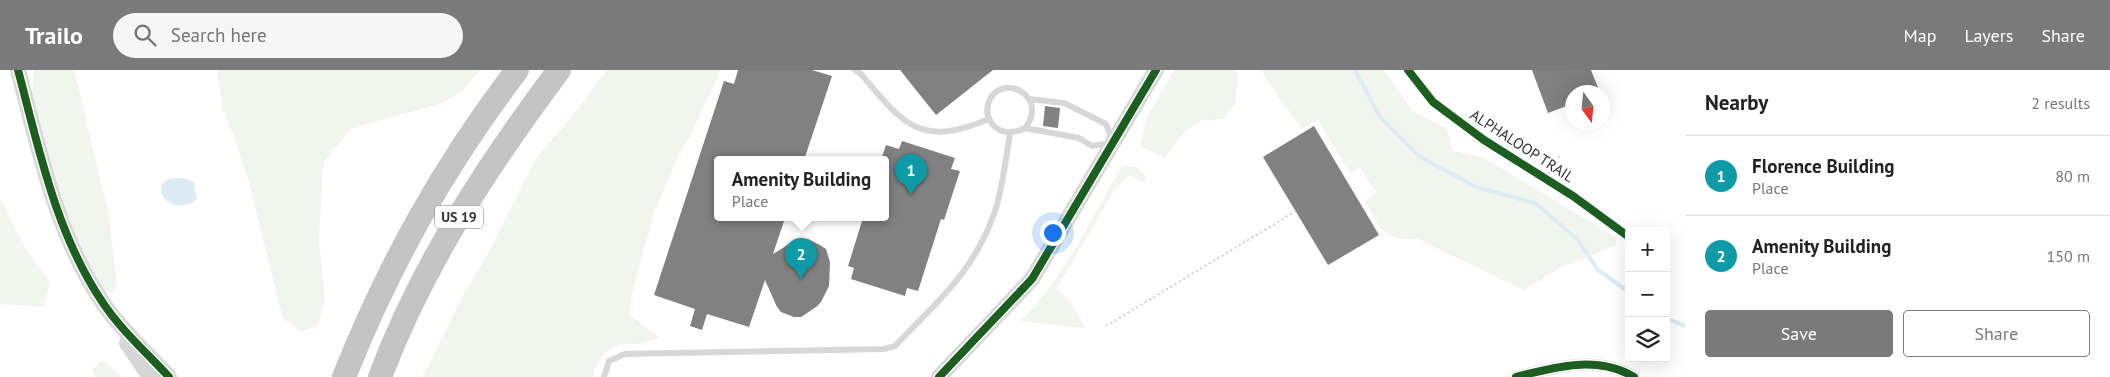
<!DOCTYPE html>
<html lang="en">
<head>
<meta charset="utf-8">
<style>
	:root { --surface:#fff; --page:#f6f6f6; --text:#222; --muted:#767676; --line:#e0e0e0; --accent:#7a7a7a }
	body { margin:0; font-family:"PT Sans",sans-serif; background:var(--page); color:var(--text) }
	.controls { position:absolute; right:15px; bottom:15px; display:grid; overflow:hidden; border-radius:5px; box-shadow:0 5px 20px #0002 }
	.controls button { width:45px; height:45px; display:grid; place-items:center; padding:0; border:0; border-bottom:1px solid var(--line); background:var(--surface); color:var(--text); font:25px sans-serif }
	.compass { position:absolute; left:1565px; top:15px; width:45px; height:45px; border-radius:50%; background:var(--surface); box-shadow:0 5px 20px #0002; rotate:165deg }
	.you { position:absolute; left:1052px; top:162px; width:18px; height:18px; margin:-12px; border:4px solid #fff; border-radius:50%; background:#1a73e8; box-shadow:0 0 0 8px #1a73e833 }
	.badge { display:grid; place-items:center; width:32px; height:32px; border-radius:50%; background:var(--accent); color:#fff; font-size:16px; font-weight:700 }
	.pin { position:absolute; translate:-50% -41px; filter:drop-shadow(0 1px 2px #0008) }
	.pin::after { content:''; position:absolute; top:26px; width:18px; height:15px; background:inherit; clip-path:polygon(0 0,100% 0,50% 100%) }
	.popup { position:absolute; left:714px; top:86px; width:175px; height:65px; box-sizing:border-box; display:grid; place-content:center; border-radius:5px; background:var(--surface); filter:drop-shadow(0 1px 4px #0005); font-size:16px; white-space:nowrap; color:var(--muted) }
	.popup b { font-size:19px; color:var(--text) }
	.popup::after { content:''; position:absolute; left:50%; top:100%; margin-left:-10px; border:10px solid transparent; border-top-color:var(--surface) }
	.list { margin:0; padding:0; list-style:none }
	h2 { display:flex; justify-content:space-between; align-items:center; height:65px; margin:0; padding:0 20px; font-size:21px }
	h2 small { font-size:16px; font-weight:400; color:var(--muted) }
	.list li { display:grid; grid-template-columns:32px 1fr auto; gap:15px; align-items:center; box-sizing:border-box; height:80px; padding:0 20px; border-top:1px solid var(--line) }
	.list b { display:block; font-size:19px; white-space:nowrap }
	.list p { margin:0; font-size:16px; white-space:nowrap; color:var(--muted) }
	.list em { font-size:16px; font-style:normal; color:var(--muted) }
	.actions { display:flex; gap:10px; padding:15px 20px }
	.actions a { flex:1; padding:11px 0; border:1px solid var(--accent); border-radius:5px; text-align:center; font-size:18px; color:var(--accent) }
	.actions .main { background:var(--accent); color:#fff }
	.icon { flex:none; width:28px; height:28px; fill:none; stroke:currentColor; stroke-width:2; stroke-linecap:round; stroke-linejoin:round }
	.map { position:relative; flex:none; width:1685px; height:307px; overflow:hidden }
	header { display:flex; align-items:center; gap:30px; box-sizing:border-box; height:70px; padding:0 25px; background:var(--accent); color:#fff }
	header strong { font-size:24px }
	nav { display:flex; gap:28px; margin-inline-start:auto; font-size:18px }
	.search { width:350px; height:45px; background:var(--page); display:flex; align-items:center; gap:12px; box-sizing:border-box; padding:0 18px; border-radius:28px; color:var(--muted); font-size:19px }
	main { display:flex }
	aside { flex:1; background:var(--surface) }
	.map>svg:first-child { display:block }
</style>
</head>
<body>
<header>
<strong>Trailo</strong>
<div class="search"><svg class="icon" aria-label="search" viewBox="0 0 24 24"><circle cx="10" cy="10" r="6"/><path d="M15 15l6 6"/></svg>Search here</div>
<nav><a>Map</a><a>Layers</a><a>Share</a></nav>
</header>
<main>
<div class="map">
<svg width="1685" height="307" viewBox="0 0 1685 307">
	<rect width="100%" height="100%" fill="#fff"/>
	<g fill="#f1f5ed">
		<path d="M 34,0 L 74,0 L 108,141 L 117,213 L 113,223 L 104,223 L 79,179 L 53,114 L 32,21 Z"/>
		<path d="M 217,0 L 480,0 L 463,20 L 443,33 L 352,58 L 323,93 L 319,171 L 325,230 L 318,255 L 301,262 L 283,248 L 251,119 L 235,69 L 223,41 Z"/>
		<path d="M 607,0 L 721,0 L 689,68 L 681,80 L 653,145 L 632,223 L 630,245 L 658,267 C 639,280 615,266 600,289 C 596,296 593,299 594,307 L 423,307 L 462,227 L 483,193 L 537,87 L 570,49 Z"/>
		<path d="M 1174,0 L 1236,0 L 1238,6 L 1235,33 L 1223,49 L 1202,50 L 1184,62 L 1164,88 L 1140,76 L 1147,47 Z"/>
		<path d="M 1262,0 L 1384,0 L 1413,41 L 1446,58 L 1453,81 L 1483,87 L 1617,168 L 1615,176 L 1563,196 L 1524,220 L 1418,169 C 1382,171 1381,160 1365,131 L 1376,122 L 1360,98 L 1350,103 L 1318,50 L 1302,59 L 1265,8 Z"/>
		<path d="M 1122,96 L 1137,97 L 1147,108 L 1144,113 L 1130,105 L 1114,121 L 1056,219 L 1071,232 L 1085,258 L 1020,251 C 1064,210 1092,147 1122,96 Z"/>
		<path d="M 0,129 L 26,180 L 50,212 L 43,237 L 0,234 Z"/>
		<path d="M 102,290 L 119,305 L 121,307 L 95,307 L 93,299 Z"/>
	</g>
	<path fill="#ddebf3" d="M 181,108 L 193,111 L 197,129 C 172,149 148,117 169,109 C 172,108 177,108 181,108 Z"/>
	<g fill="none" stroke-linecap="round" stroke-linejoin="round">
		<g stroke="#ddebf3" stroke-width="4">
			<path d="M 1355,0 L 1380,47 L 1419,86 L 1476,117 L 1535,133 L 1577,169 L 1598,200 L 1629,222"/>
			<path d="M 1666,248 L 1685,256"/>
		</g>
	</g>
	<g fill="#818181">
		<path d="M 738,0 L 812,0 L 832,6 L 804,90 L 717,90 L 717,148 L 785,148 L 773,184 L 794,171 L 808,169 L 820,175 L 826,179 L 830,192 L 829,216 L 821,232 L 816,237 L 801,247 L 794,247 L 781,242 L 777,237 L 765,210 L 749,257 L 707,244 L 702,260 L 690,256 L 695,239 L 654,225 L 724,11 L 734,14 Z"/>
		<path d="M 900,0 L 993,0 L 936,45 Z"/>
		<path d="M 1532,0 L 1591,0 L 1600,22 L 1572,22 L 1572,34 L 1548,43 Z"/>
		<path d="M 1045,36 L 1060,38 L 1058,58 L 1043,56 Z"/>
		<path d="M 1314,56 L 1379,165 L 1328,195 L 1263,87 Z"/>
		<path d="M 902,71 L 955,88 L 951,99 L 960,101 L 944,150 L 941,149 L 918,221 L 907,218 L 905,226 L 851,209 L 854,198 L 848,196 L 863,148 L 885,148 L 885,90 L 881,90 L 886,75 L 899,79 Z"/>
	</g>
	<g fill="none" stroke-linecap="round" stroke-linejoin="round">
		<g stroke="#d6d6d6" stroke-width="2" stroke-dasharray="2.5 2.5" stroke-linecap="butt">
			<path d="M 1545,109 L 1560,85"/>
			<path d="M 1106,256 L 1296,141"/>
		</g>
		<g stroke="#d7d7d7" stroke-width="6">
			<path d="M 855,0 L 861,4 C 904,55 920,78 989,49"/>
			<path d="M 1025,58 C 1049,28 1005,2 990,29 C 987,35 986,42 989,48 C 995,64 1012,65 1025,58 L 1079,68 L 1092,76 L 1113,73 L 1106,54 L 1064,33 L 1029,29"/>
			<path d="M 604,307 L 609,291 L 625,284 L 884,279 L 895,276 C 938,231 976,200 996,138 C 1003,114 1006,88 1010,63"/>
		</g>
		<path stroke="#d7d7d7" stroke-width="12" d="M 1516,307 C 1554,297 1597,285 1634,307"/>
		<g stroke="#d7d7d7" stroke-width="16">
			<path d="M 18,0 C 39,79 56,164 103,233 C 121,260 147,283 169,307"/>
			<path d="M 127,273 L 150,307"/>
			<path d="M 939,307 L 1032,209 L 1156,0"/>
		</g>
		<g stroke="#c4c4c4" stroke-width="24">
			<path d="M 344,307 C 389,194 444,96 517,0"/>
			<path d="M 380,307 C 422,195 488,95 559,0"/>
		</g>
		<g stroke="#fff" stroke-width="11">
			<g id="cycleway">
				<path d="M 18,0 C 39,79 56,164 103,233 C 121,260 147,283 169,307"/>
				<path d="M 1408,0 L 1433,32 L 1484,70 L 1573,126 L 1629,167"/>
				<path d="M 939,307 L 1032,209 L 1156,0"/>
				<path d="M 1516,307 C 1554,297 1597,285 1634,307"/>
			</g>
		</g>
		<use href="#cycleway" stroke="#1b5e20" stroke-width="8"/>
	</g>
	<g text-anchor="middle" stroke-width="5" stroke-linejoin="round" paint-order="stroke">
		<rect fill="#fff" stroke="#707070" stroke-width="1" x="435" y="135.5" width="48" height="23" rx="4"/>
		<g font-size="14" font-weight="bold" fill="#333">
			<text x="459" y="152">US 19</text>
		</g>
		<g font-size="15" fill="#333" stroke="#fff">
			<text transform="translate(1522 76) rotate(33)" y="5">ALPHALOOP TRAIL</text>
		</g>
	</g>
</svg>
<div class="controls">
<button>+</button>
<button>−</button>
<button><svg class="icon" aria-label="layers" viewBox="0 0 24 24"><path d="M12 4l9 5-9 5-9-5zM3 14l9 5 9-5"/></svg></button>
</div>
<svg class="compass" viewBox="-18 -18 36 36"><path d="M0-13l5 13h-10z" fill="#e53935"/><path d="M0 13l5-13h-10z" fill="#767676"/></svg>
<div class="you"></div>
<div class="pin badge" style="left:911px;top:125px;background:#0f9aa8">1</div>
<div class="pin badge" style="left:801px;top:209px;background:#0f9aa8">2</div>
<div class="popup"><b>Amenity Building</b>Place</div>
</div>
<aside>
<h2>Nearby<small>2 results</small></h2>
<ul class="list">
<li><span class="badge" style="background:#0f9aa8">1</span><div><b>Florence Building</b><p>Place</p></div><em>80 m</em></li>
<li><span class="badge" style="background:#0f9aa8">2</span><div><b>Amenity Building</b><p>Place</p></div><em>150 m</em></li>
</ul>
<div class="actions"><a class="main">Save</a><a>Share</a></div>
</aside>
</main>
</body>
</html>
